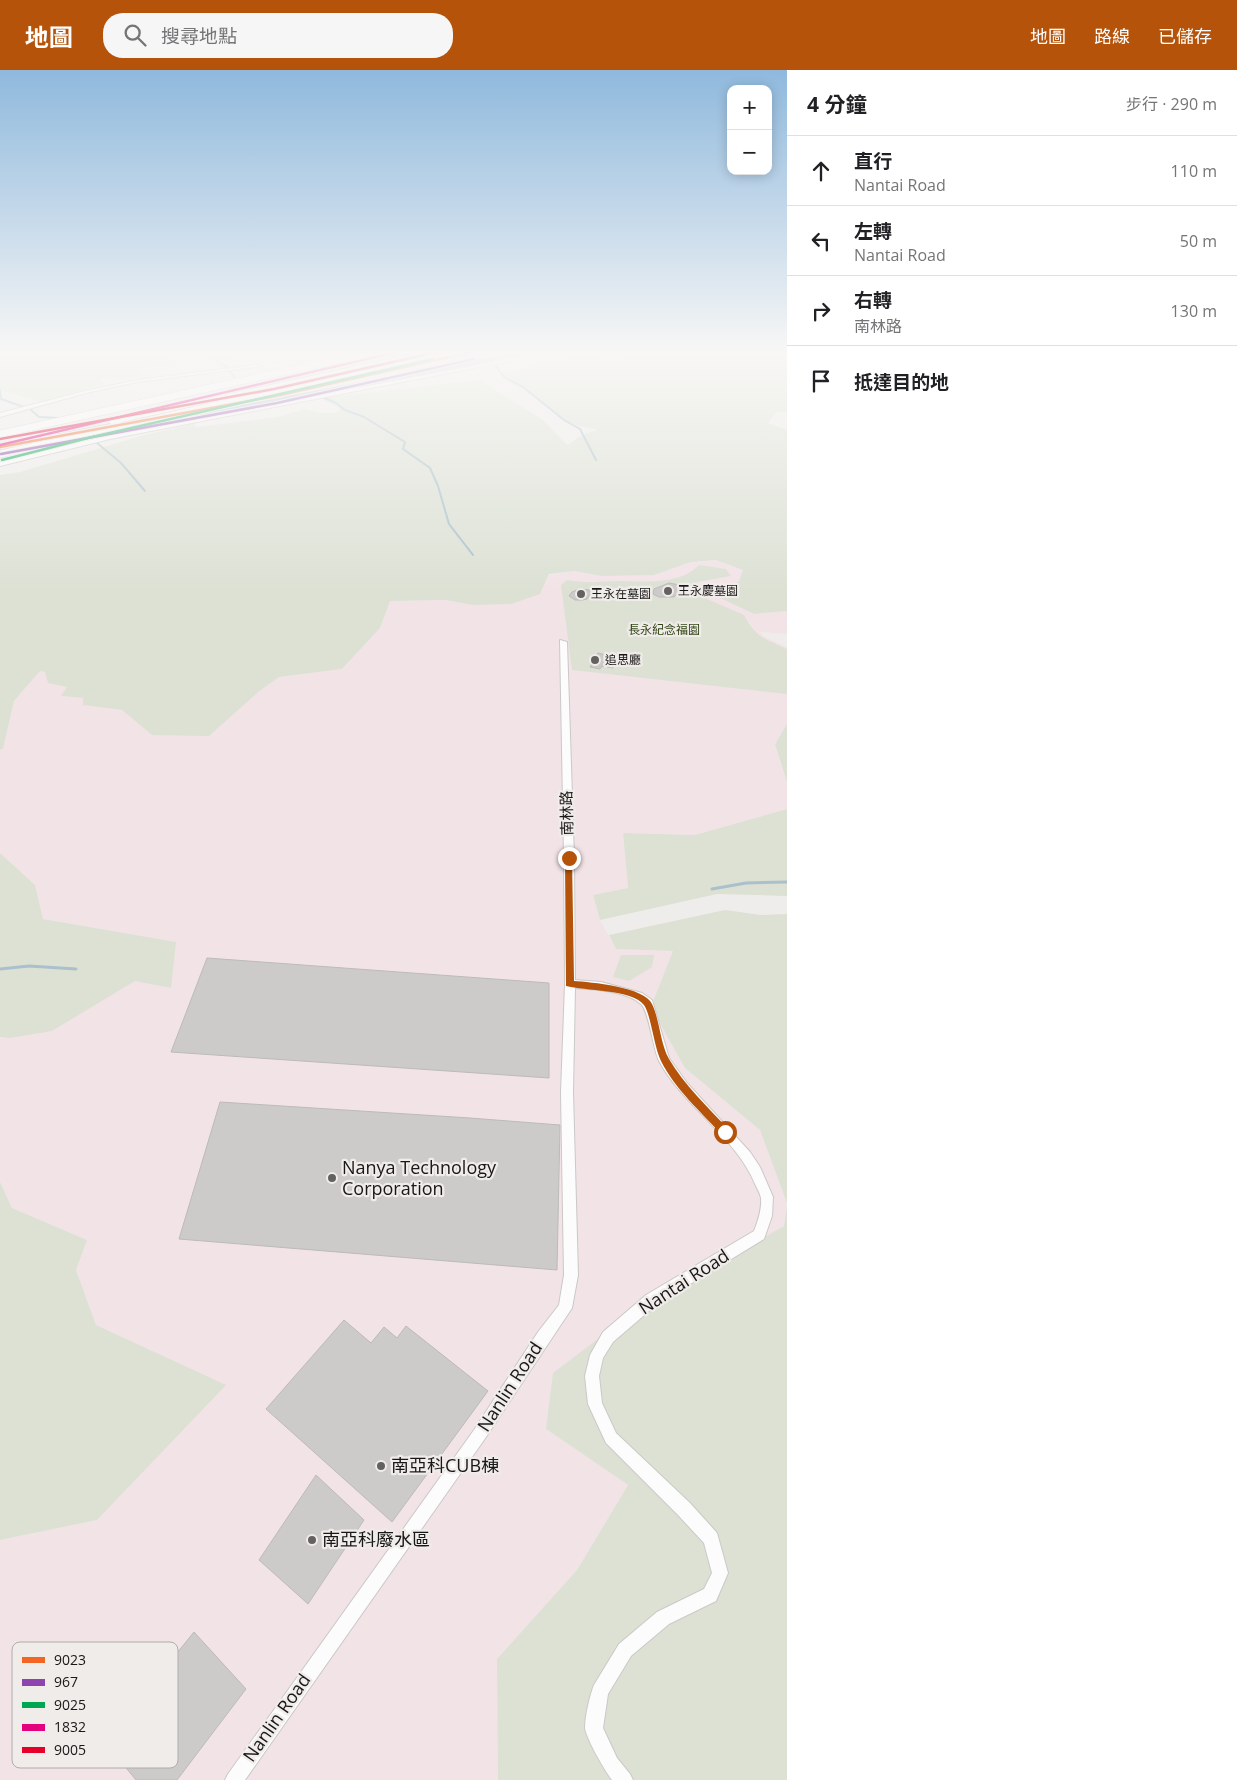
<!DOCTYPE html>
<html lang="zh-TW">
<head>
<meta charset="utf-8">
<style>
	:root { --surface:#fff; --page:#f6f6f6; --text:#202124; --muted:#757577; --line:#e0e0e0; --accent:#b45309 }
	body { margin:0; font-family:"Open Sans","Noto Sans TC",sans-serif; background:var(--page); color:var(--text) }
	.controls { position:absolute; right:15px; top:15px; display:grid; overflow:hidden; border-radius:10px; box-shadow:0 2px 12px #0003 }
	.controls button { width:45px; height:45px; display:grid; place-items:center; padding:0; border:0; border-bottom:1px solid var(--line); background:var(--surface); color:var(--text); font:25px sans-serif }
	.stop { position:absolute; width:15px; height:15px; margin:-11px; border:4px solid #b45309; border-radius:50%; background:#fff }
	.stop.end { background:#b45309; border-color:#fff; box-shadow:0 1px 5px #0008 }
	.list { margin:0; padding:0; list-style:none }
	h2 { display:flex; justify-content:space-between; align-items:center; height:65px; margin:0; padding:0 20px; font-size:21px }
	h2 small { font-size:16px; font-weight:400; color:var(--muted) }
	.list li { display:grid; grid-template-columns:32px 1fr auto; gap:15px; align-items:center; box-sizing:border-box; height:70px; padding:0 20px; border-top:1px solid var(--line) }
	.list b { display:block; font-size:19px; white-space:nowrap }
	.list p { margin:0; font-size:16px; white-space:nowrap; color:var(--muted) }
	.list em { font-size:16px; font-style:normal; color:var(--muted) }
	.icon { flex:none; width:28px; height:28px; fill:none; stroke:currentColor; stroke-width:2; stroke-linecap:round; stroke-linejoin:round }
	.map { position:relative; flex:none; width:787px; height:1710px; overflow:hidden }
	header { display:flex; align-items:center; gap:30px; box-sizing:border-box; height:70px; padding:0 25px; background:var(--accent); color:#fff }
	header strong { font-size:24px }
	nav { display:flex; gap:28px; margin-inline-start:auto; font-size:18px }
	.search { width:350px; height:45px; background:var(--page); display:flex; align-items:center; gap:12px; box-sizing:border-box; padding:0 18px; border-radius:20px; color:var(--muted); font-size:19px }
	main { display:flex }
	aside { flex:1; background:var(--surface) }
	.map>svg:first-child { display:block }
</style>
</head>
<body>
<header>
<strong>地圖</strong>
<div class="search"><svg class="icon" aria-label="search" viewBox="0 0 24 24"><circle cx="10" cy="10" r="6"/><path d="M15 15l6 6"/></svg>搜尋地點</div>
<nav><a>地圖</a><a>路線</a><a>已儲存</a></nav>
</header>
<main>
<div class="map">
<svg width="787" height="1710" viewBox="0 0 787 1710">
	<rect width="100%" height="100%" fill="#efedeb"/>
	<path fill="#f2e3e7" d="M 716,490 L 743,500 L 739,511 L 714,525 L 754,544 L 786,541 L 787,543 L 787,564 L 760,562 L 765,567 L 787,577 L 787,654 L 775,674 L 787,712 L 787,739 L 695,765 L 623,763 L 628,818 L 593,825 L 600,850 L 616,879 L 673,881 L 685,998 L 760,1060 L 787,1133 L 785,1156 L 635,1241 L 546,1359 L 628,1415 L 577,1500 L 497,1589 L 498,1710 L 0,1710 L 0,1470 L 97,1450 L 225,1315 L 96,1255 L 76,1200 L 87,1170 L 12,1138 L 0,1112 L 0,967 L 10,968 L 175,872 L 43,849 L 35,815 L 0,783 L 0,680 L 3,679 L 14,631 L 40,601 L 45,602 L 68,617 L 62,626 L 83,628 L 83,635 L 122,640 L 152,665 L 257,623 L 279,607 L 342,599 L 380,558 L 390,531 L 446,530 L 472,535 L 539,524 L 549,505 L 575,501 L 602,506 L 654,505 L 691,492 Z"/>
	<g fill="#dce1d4">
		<path d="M 0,282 L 148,282 L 181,293 L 168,296 L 159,295 L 137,299 L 148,305 L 123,310 L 112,307 L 100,310 L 105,314 L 40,331 L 0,320 Z"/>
		<path d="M 191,282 L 273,282 L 225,291 L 213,290 Z"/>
		<path d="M 670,282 L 787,282 L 787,342 L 776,342 L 768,353 L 787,360 L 787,543 L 786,541 L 754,544 L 714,525 L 739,511 L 743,500 L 716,490 L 691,492 L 654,505 L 602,506 L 575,501 L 549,504 L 540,524 L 511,534 L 472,535 L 446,530 L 390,531 L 380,558 L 342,599 L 279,607 L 257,623 L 209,666 L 152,665 L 122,640 L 83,635 L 83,628 L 61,626 L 67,617 L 48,613 L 45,602 L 40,601 L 14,631 L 3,679 L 0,680 L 0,405 L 20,402 L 144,365 L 193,354 L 197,357 L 278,347 L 305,339 L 320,343 L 336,343 L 340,339 L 321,328 L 479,310 L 543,350 L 567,375 L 584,364 L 598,360 L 567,353 L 541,331 L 501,304 L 545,292 L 590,286 L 606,292 Z"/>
		<path d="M 699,495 L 726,499 L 731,506 L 697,512 L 694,519 L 707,529 L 744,545 C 756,568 764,568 787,579 L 787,624 L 572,600 L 561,515 L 567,510 C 576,511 586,513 595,512 C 601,512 607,511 614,511 C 640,511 680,516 699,495 Z"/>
		<path d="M 787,654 L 787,712 L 775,674 Z"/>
		<path d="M 787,739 L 787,826 L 717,824 L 600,850 L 593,825 L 628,818 L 623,763 L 695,765 Z"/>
		<path d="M 0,783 L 35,815 L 43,849 L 176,872 L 171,918 L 135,911 L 52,961 L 10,968 L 0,967 Z"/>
		<path d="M 725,840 L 761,845 L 787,844 L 787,1133 L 760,1060 L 685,998 L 651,937 L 673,881 L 616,879 L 609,865 Z"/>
		<path d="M 621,885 L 654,885 L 652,897 L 629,911 L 613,907 Z"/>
		<path d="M 0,1112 L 12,1138 L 87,1170 L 76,1200 L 96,1255 L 226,1315 L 97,1450 L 0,1470 Z"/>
		<path d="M 787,1136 L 787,1710 L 498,1710 L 497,1589 L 577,1500 L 628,1415 L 546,1359 L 553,1303 L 635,1241 L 784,1156 Z"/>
	</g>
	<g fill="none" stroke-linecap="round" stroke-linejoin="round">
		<g stroke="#aac0cc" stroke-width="2">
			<path d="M 199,282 L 226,296 L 237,311"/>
			<path d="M 491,290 L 505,308 L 523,317 L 564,350 L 580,359 L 596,390"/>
			<path d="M 0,320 L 1,329 L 30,339 L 39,347 L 59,348"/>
			<path d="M 313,323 L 336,333 L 345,340 L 364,347 L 405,372 L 403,379 L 430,398 L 438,416 L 449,454 L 473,485"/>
			<path d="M 91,368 L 121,393 L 145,421"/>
		</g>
		<g stroke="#aac0cc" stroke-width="3">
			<path d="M 712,819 L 746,813 L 787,812"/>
			<path d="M 0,899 L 29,896 L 76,899"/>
		</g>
		<path fill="#aac0cc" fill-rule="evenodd" d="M 518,282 L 535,282 L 132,362 L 0,393 L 0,387 L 198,343 Z"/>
	</g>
	<g fill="#cdcbca" stroke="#bcbaba">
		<path d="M 669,513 L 685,516 L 674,527 L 659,527 L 653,524 L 654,519 Z"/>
		<path d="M 580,519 L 589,520 L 592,523 L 587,529 L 582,530 L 575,530 L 569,526 L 572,522 Z"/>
		<path d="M 598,583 L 606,585 L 604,589 L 617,592 L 613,598 L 602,596 L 600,599 L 590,597 Z"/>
		<path d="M 207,888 L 549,913 L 549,1008 L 171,982 Z"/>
		<path d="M 220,1032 L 470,1048 L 560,1055 L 557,1200 L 179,1169 Z"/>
		<path d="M 344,1250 L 371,1273 L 384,1257 L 397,1268 L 406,1256 L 488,1321 L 392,1452 L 266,1339 Z"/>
		<path d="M 316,1405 L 364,1450 L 308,1534 L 259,1490 Z"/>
		<path d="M 194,1562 L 246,1619 L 177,1710 L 136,1710 L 105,1672 Z"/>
	</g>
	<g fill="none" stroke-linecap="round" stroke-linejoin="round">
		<g stroke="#cac9c7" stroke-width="2">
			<g id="minor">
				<path d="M 299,282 L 307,282 L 256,297 L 137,312 L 86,323 L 0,347 L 0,343 L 85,321 L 137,310 L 256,295 Z"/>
				<path d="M 546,282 L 556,282 L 110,369 L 0,396 L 0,392 L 110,365 Z"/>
				<path d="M 560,570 L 567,572 L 574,788 L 575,910 L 601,912 L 642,923 L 652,930 L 669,988 L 687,1013 L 750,1082 L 760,1097 L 773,1127 L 772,1146 L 764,1169 L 656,1235 L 613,1272 L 603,1288 L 599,1306 L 602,1333 L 616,1363 L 690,1433 L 717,1463 L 728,1503 L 716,1531 L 669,1554 L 631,1586 L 608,1624 L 603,1658 L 617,1688 L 630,1704 L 633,1710 L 612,1710 C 605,1701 586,1668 585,1658 C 585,1646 590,1625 594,1615 L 619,1574 L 657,1542 L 704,1519 L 712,1503 L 704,1473 L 678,1445 L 606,1373 L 588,1334 L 585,1306 L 590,1285 L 603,1262 L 646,1225 L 754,1161 C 758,1151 762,1139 761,1128 C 760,1123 757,1118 755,1114 C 736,1067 683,1036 659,991 C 653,979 649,941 641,934 C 626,921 594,919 575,918 L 573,1022 L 578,1205 L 572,1238 L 484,1370 L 245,1710 L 225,1710 L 228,1704 L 474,1360 L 538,1262 L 559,1235 L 564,1205 L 561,1022 L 565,914 L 564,788 Z"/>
			</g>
		</g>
		<g stroke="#cac9c7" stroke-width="2">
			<g id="highway">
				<path d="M 421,282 L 429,283 L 122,352 L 126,354 L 122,356 L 0,379 L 0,375 L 111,354 L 108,352 L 109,350 Z"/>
				<path d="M 463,282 L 475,282 L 237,335 L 234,333 Z"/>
			</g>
		</g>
		<use href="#minor" fill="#fdfcfc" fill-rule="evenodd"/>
		<use href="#highway" fill="#fdfcfc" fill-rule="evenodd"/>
		<g stroke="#cac9c7" stroke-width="8" stroke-linecap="butt">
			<g id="highway-bridge">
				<path d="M 0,364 L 373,282"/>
				<path d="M 0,384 L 452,282"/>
			</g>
		</g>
		<use href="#highway-bridge" stroke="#fdfcfc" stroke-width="7"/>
		<g stroke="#f0ecea" stroke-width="4.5">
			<path id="bus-1" d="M 0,377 L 276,326 L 471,282"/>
		</g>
		<g stroke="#f0ecea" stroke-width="4.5">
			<path id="bus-2" d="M 1,384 L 277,333 L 474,289"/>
		</g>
		<g stroke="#f0ecea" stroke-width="4.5">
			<path id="bus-3" d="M 2,390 L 92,367 L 433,289"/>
		</g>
		<g stroke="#f0ecea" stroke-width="4.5">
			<path id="bus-4" d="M 0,375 L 397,282"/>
		</g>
		<g stroke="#f0ecea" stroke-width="4.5">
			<path id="bus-5" d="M 0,369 L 274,319 L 437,282"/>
		</g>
		<use href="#bus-1" stroke="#f26522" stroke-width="2.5"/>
		<use href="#bus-2" stroke="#8e44ad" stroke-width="2.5"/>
		<use href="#bus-3" stroke="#00a651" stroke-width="2.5"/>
		<use href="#bus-4" stroke="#e5007d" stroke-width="2.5"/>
		<use href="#bus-5" stroke="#e4002b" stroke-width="2.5"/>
	</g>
	<linearGradient id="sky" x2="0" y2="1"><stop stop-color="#8fb9dd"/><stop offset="0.54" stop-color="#f8f7f6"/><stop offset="1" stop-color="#f8f7f6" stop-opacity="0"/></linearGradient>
	<rect width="787" height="522" fill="url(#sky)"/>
	<path fill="#b45309" d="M 569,785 L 572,788 L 574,911 C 590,912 645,917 652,934 C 660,951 660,973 669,989 C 684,1015 708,1037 728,1059 L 728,1065 L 722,1065 C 701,1042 675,1019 661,991 C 654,977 651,945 644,935 C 632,919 584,921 566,916 L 565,788 Z"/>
	<g fill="#646261" stroke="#f0ecea" stroke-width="2">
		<circle cx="668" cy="521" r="5"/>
		<circle cx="581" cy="524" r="5"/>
		<circle cx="595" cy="590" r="5"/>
		<circle cx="332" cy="1108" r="5"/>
		<circle cx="381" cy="1396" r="5"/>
		<circle cx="312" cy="1470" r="5"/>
	</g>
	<g text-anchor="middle" stroke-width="4.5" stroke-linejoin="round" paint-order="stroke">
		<g font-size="12" fill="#191717" stroke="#f0ecea" text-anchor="start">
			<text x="678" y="525">王永慶墓園</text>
			<text x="591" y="528">王永在墓園</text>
			<text x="605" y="594">追思廳</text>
		</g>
		<g font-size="12" fill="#334517" stroke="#f0ecea">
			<text x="664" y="564">長永紀念福園</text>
		</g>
		<g font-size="15" fill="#191717" stroke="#f0ecea">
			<text transform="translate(567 743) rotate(-91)" y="5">南林路</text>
		</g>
		<g font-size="18" fill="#191717" stroke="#f0ecea" text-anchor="start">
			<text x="342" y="1104">Nanya Technology<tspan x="342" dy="21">Corporation</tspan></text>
			<text x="391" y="1402">南亞科CUB棟</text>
			<text x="322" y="1476">南亞科廢水區</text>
		</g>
		<g font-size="18" fill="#191717" stroke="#f0ecea">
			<text transform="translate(684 1212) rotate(-33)" y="6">Nantai Road</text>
			<text transform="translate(510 1317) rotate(-57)" y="6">Nanlin Road</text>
			<text transform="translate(277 1648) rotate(-55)" y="6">Nanlin Road</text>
		</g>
	</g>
	<rect x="12" y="1572" width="166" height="126" rx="8" fill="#f0ecea" stroke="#b0acab" stroke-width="1"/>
	<rect x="22" y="1587" width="23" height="6" fill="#f26522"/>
	<rect x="22" y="1609" width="23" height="7" fill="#8e44ad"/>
	<rect x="22" y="1632" width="23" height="6" fill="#00a651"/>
	<rect x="22" y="1654" width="23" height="7" fill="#e5007d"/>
	<rect x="22" y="1677" width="23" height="6" fill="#e4002b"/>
	<g font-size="14" fill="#191717">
		<text x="54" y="1595">9023</text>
		<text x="54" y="1617">967</text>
		<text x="54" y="1640">9025</text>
		<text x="54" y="1662">1832</text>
		<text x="54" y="1685">9005</text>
	</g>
</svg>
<div class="controls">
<button>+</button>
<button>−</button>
</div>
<div class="stop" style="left:725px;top:1062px"></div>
<div class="stop end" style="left:569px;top:788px"></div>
</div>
<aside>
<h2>4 分鐘<small>步行 · 290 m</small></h2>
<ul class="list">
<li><svg class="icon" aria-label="ahead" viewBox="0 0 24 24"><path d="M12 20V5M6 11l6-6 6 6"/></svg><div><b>直行</b><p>Nantai Road</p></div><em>110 m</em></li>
<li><svg class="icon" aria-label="left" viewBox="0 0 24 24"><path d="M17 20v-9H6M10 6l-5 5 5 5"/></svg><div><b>左轉</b><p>Nantai Road</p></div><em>50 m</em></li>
<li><svg class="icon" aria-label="right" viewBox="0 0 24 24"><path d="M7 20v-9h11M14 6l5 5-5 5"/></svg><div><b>右轉</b><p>南林路</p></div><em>130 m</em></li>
<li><svg class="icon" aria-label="arrive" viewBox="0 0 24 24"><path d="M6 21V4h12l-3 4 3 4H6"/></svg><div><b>抵達目的地</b></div></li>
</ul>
</aside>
</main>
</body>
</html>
